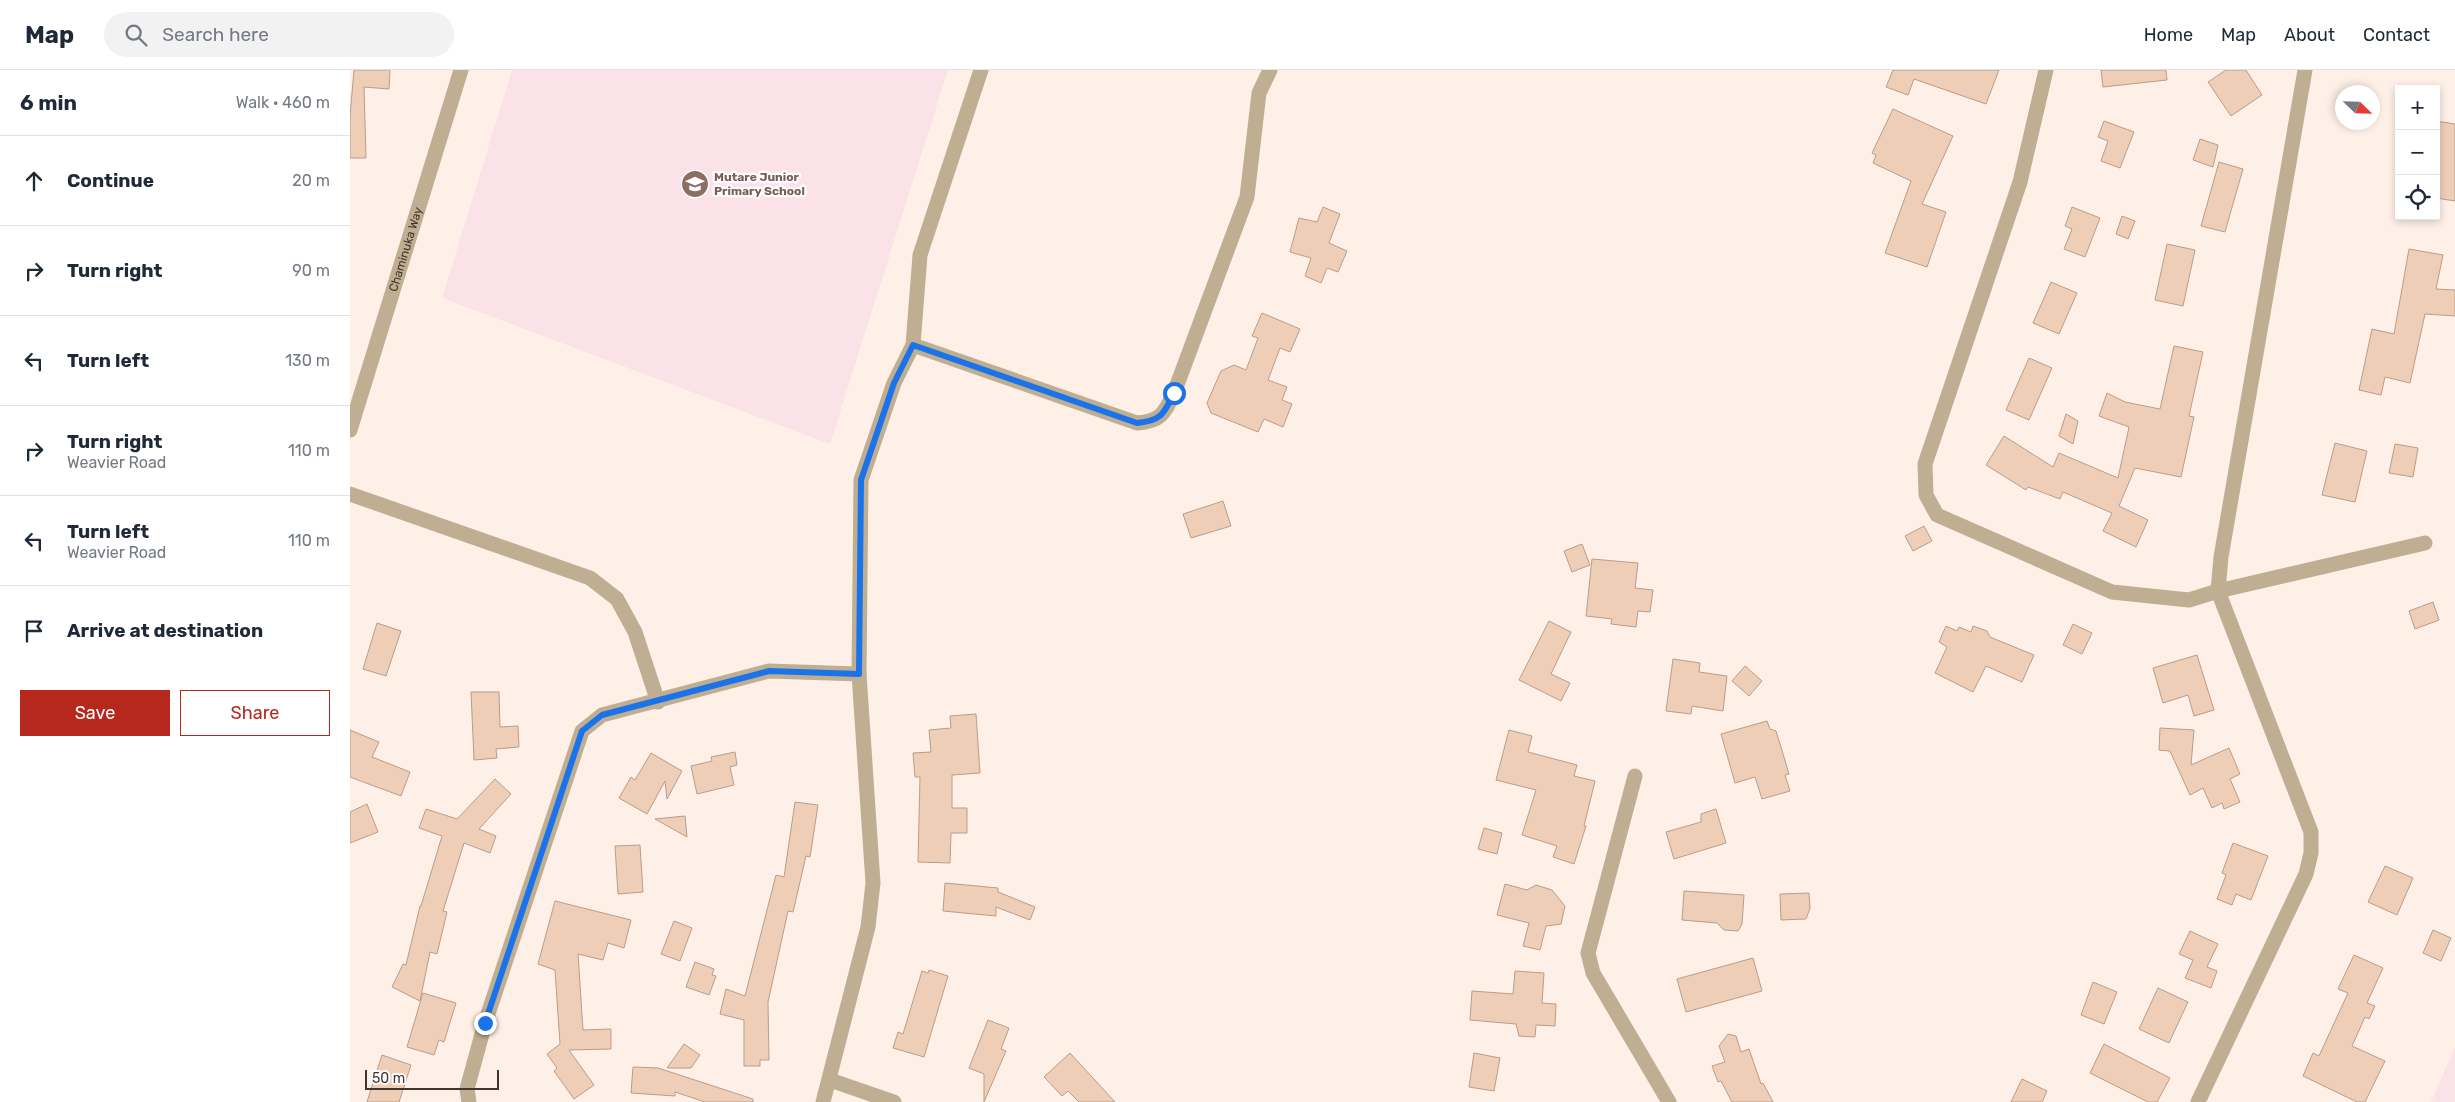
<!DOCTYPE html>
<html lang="en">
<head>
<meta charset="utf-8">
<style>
	:root { --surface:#fff; --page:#f2f2f3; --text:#1f2937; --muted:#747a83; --line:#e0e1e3; --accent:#b6281e }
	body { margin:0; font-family:Rubik,sans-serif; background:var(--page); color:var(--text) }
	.controls { position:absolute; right:15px; top:15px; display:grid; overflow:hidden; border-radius:0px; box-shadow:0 2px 8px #0003 }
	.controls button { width:45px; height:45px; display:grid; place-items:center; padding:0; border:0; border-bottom:1px solid var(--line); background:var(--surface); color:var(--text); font:25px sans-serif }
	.compass { position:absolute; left:1985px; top:15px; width:45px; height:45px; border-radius:50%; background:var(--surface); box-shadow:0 2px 8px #0003; rotate:113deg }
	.scale { position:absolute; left:15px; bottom:12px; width:134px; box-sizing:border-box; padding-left:5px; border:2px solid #43352d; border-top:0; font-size:14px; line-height:18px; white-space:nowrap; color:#43352d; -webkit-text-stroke:4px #fff; paint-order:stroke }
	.stop { position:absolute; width:15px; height:15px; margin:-11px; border:4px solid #1a73e8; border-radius:50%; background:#fff }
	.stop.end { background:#1a73e8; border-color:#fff; box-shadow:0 1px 5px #0008 }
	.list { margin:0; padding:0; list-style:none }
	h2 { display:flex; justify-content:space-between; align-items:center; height:65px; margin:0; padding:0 20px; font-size:21px }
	h2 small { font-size:16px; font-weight:400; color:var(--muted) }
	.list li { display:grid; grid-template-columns:32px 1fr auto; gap:15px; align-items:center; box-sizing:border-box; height:90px; padding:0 20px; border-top:1px solid var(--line) }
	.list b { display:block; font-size:19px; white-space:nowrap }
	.list p { margin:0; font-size:16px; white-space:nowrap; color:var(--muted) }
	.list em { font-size:16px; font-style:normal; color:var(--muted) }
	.actions { display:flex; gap:10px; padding:15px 20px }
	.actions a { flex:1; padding:11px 0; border:1px solid var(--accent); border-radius:0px; text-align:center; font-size:18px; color:var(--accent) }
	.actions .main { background:var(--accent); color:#fff }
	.icon { flex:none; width:28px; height:28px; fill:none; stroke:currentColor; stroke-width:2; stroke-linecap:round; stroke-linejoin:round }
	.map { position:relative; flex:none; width:2105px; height:1032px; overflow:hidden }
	header { display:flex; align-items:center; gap:30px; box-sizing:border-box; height:70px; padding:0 25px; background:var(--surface); border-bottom:1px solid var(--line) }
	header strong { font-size:24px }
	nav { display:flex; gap:28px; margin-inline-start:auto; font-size:18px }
	.search { width:350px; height:45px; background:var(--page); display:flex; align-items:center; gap:12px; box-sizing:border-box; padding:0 18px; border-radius:28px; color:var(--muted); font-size:19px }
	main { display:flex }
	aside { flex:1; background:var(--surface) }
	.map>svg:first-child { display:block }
</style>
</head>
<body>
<header>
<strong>Map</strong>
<div class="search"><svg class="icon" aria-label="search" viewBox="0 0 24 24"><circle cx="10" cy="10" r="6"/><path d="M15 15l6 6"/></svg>Search here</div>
<nav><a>Home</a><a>Map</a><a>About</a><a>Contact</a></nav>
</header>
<main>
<aside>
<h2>6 min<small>Walk · 460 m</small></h2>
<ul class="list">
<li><svg class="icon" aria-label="ahead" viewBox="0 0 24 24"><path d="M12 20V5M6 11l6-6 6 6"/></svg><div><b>Continue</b></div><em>20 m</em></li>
<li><svg class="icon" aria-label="right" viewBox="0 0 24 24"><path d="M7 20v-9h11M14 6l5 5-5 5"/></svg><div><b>Turn right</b></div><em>90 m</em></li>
<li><svg class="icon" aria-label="left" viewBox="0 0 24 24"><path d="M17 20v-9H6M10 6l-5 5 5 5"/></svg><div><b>Turn left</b></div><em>130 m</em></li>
<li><svg class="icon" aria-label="right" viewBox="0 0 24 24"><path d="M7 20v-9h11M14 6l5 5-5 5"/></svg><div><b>Turn right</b><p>Weavier Road</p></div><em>110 m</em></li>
<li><svg class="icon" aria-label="left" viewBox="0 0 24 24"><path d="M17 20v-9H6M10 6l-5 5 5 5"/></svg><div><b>Turn left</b><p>Weavier Road</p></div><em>110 m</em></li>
<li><svg class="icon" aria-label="arrive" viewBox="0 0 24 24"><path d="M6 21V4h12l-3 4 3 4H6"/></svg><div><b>Arrive at destination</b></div></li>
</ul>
<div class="actions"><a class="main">Save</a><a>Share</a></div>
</aside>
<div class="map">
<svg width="2105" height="1032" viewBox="0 0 2105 1032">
	<rect width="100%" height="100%" fill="#fef0e7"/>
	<g fill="#fbe1e8">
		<path d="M 162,0 L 598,0 L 480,374 L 92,228 Z"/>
		<path d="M 2105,977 L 2105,1032 L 2081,1032 Z"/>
	</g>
	<g fill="#efceb8" stroke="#bb9c87">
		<path d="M 4,0 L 40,0 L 39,19 L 14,17 L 16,88 L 0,88 L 0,46 Z"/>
		<path d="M 1543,0 L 1649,0 L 1636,34 L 1564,9 L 1558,25 L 1536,17 Z"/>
		<path d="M 1751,0 L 1816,0 L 1817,10 L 1753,17 Z"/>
		<path d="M 1876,0 L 1896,0 L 1912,25 L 1881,46 L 1858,12 Z"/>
		<path d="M 1543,39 L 1603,66 L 1572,134 L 1596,142 L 1577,197 L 1535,183 L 1561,111 L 1523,93 L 1526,85 L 1522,83 Z"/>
		<path d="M 1754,51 L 1784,62 L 1770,98 L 1751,91 L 1758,71 L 1748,67 Z"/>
		<path d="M 2086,51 L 2105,54 L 2105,131 L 2086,128 Z"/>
		<path d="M 1850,69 L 1868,75 L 1863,97 L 1843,90 Z"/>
		<path d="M 1869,92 L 1893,99 L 1875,162 L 1851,156 Z"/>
		<path d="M 973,137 L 990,144 L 979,173 L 997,181 L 988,202 L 977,198 L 971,213 L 955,206 L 961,188 L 940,182 L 949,148 L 967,152 Z"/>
		<path d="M 1722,137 L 1750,148 L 1735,187 L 1714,179 L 1722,159 L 1715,156 Z"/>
		<path d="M 1772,146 L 1785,151 L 1778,169 L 1766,164 Z"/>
		<path d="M 1817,174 L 1845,180 L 1833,236 L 1805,230 Z"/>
		<path d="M 2059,179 L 2093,185 L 2086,219 L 2105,220 L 2105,246 L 2075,244 L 2060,313 L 2035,307 L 2031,325 L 2009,320 L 2022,259 L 2044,264 Z"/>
		<path d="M 1701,212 L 1727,223 L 1709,264 L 1683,253 Z"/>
		<path d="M 912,243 L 950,259 L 940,282 L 930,278 L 918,310 L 937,317 L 932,330 L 942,334 L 933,357 L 914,349 L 908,362 L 861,343 L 857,333 L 871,301 L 884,295 L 896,300 L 908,268 L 902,266 Z"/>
		<path d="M 1824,276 L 1853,282 L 1839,346 L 1844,347 L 1831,407 L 1785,398 L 1769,436 L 1798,450 L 1786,477 L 1753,461 L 1762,443 L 1713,422 L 1710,429 L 1678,417 L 1676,420 L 1636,395 L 1654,366 L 1703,397 L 1709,383 L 1768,408 L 1779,357 L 1749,346 L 1757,323 L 1775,332 L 1810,339 Z"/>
		<path d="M 1679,288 L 1702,298 L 1679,350 L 1656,340 Z"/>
		<path d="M 1716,344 L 1728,351 L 1723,374 L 1709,366 Z"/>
		<path d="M 1985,373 L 2017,381 L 2005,432 L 1972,425 Z"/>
		<path d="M 2045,374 L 2068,378 L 2063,407 L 2039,403 Z"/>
		<path d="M 873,431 L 881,456 L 841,468 L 833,444 Z"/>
		<path d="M 1574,456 L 1582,471 L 1563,481 L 1555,466 Z"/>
		<path d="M 1232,474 L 1240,495 L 1222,502 L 1214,481 Z"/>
		<path d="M 1242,489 L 1288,493 L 1285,518 L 1303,520 L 1300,542 L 1288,541 L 1286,557 L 1261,554 L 1262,549 L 1236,546 Z"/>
		<path d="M 2083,532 L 2089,550 L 2065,559 L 2059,541 Z"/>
		<path d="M 1199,551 L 1221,562 L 1201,604 L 1220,613 L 1211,631 L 1169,610 Z"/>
		<path d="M 27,553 L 51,561 L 36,606 L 13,599 Z"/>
		<path d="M 1723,554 L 1742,563 L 1732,584 L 1713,575 Z"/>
		<path d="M 1596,556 L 1607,561 L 1609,557 L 1621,562 L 1623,556 L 1637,561 L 1640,567 L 1684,585 L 1672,612 L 1636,596 L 1623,622 L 1585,603 L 1597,577 L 1589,572 Z"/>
		<path d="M 1847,585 L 1864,640 L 1844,646 L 1838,625 L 1813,633 L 1803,598 Z"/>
		<path d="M 1323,589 L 1350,593 L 1349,602 L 1377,606 L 1373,641 L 1342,636 L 1341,644 L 1316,641 Z"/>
		<path d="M 1395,596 L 1412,611 L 1399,626 L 1382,611 Z"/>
		<path d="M 121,622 L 149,622 L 150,657 L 168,656 L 169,677 L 146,679 L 147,688 L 124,690 Z"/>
		<path d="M 626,644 L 630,703 L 602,705 L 602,738 L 617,738 L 617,763 L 601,763 L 600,793 L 568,792 L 570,707 L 565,707 L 563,683 L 581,682 L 579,660 L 601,658 L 600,646 Z"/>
		<path d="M 1417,651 L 1420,659 L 1426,661 L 1431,677 L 1439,704 L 1435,705 L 1440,721 L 1412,729 L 1405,707 L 1385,713 L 1371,664 Z"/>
		<path d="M 1810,658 L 1844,660 L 1841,695 L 1879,678 L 1890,704 L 1880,709 L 1890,732 L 1874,739 L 1872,733 L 1862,738 L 1853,718 L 1840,725 L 1820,681 L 1809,680 Z"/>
		<path d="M 0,660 L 29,672 L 22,687 L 60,702 L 51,726 L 0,707 Z"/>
		<path d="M 1159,660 L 1182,666 L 1178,682 L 1227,695 L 1224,706 L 1245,711 L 1234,756 L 1236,756 L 1224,794 L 1203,787 L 1207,776 L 1172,765 L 1186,720 L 1146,710 Z"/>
		<path d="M 385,682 L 387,695 L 380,697 L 384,715 L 347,724 L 341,696 L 362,691 L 361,687 Z"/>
		<path d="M 301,683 L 332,701 L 317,729 L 315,711 L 297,744 L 269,728 L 281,707 L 285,710 Z"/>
		<path d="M 145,709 L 161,724 L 129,759 L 146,766 L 140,783 L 114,773 L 93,841 L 97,842 L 87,884 L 80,882 L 70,931 L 42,917 L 53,894 L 56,895 L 70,836 L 71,836 L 92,766 L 69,758 L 76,739 L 107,749 Z"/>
		<path d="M 445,732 L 468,735 L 460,787 L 456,786 L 443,842 L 438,841 L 418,932 L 419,990 L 410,990 L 410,996 L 394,996 L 394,950 L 370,944 L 376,919 L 395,926 L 426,805 L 434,807 Z"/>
		<path d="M 17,734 L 28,762 L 0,773 L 0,742 Z"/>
		<path d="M 1366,739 L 1376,773 L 1324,789 L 1316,762 L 1351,752 L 1351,744 Z"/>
		<path d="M 335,746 L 337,767 L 305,749 Z"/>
		<path d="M 1134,758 L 1152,763 L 1147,784 L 1128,779 Z"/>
		<path d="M 1883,773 L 1918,786 L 1901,830 L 1886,824 L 1882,835 L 1867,829 L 1876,805 L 1872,803 Z"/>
		<path d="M 290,775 L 293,822 L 268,824 L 265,776 Z"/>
		<path d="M 2035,796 L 2063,808 L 2047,845 L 2018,832 Z"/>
		<path d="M 595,813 L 648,818 L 648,822 L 685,837 L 680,850 L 646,837 L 646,846 L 593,841 Z"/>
		<path d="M 1155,814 L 1177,820 L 1186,815 L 1202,820 L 1215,836 L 1211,854 L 1196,856 L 1190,880 L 1173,876 L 1179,853 L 1147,845 Z"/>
		<path d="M 1334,821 L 1394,825 L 1392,854 L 1388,861 L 1374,860 L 1367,853 L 1332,850 Z"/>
		<path d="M 1459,823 L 1460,838 L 1456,849 L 1431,850 L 1430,824 Z"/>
		<path d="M 205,831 L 281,850 L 274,878 L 258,873 L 253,890 L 228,884 L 233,960 L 261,959 L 261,979 L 219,980 L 244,1015 L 224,1029 L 204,1001 L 207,998 L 197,984 L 210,974 L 205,900 L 188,894 Z"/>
		<path d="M 324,851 L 342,858 L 330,891 L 311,884 Z"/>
		<path d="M 2083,860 L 2101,868 L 2091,891 L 2073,883 Z"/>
		<path d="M 1840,861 L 1868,874 L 1857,897 L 1867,901 L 1861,918 L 1835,908 L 1843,890 L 1829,884 Z"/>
		<path d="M 2004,885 L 2033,898 L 2017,933 L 2025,936 L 2019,949 L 2015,947 L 2002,976 L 2035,991 L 2015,1032 L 2007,1032 L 1953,1006 L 1963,983 L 1969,986 L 1998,923 L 1988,919 Z"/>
		<path d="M 1403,888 L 1412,921 L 1336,942 L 1327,909 Z"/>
		<path d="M 345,892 L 364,899 L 362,905 L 366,906 L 359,925 L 336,917 Z"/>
		<path d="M 579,900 L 598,906 L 574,987 L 543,978 L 548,962 L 553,964 L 572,901 L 578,903 Z"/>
		<path d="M 1165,901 L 1194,903 L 1192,933 L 1206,934 L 1205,956 L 1186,955 L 1185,967 L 1169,966 L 1166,954 L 1120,950 L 1122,921 L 1163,924 Z"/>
		<path d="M 1743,912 L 1767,922 L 1754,954 L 1731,945 Z"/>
		<path d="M 1808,918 L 1838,932 L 1819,973 L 1789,959 Z"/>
		<path d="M 73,923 L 106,933 L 94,972 L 89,970 L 84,985 L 57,977 Z"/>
		<path d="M 638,950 L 659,958 L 651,979 L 656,981 L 634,1032 L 634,1004 L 619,998 Z"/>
		<path d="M 1378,964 L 1386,966 L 1391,982 L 1399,979 L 1411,1014 L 1413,1013 L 1423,1032 L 1382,1032 L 1371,1011 L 1368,1012 L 1362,996 L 1375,992 L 1369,976 Z"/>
		<path d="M 334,974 L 350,985 L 341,998 L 317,998 Z"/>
		<path d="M 1754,974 L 1820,1008 L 1807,1032 L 1798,1032 L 1740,1003 Z"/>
		<path d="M 720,983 L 765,1032 L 729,1032 L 718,1021 L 712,1026 L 694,1007 Z"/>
		<path d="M 1124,983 L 1150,988 L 1144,1021 L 1119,1017 Z"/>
		<path d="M 32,985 L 61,995 L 49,1032 L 17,1032 Z"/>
		<path d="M 283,997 L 308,998 L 403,1029 L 403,1032 L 355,1032 L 325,1022 L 325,1026 L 281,1023 Z"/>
		<path d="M 1672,1009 L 1697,1021 L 1692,1032 L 1661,1032 Z"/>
	</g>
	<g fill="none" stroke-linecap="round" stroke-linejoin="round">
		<g stroke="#bfae92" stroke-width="15">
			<path d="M 1696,0 L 1670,112 L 1575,394 L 1576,425 L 1587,445 L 1762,522 L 1839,530 L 1868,521 L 2075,473"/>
			<path d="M 563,275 L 787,353 C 811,351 814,344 824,323 L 897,127 L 909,23 L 920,0"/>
			<path id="s1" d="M 0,360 L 111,0"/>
			<path d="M 0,424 L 240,508 L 267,529 L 285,562 L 308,632"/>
			<path d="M 1285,706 L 1238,883 L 1243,903 L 1319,1032"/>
			<path d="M 480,1010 L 544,1032"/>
			<path d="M 119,1032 L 117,1019 L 135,953 L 232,661 L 252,645 L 419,601 L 509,604"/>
			<path d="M 473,1032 L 518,857 L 523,813 L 509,604 L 511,410 L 544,313 L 563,275 L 570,185 L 631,0"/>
			<path d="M 1848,1032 L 1956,804 L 1961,783 L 1961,762 L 1868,521 L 1871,487 L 1955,0"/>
		</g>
	</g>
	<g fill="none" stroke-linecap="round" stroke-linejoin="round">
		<path stroke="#1a73e8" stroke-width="6" d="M 135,953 L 232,661 L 252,645 L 419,601 L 509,604 L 511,410 L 544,313 L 563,275 L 787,353 C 811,351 814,344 824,323"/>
	</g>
	<defs>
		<g id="school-disc" transform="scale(1.4375)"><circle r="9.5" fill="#8d6e63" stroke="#fff"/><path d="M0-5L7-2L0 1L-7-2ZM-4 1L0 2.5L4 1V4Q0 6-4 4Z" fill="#fff"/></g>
	</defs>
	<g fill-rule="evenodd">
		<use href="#school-disc" x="345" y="114"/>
	</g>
	<g text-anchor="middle" stroke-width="4.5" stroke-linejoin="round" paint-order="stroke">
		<g font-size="12" font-weight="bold" fill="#785e54" stroke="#fff" text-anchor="start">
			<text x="364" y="111">Mutare Junior<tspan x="364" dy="14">Primary School</tspan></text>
		</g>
		<g font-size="12" fill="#43352d" stroke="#fff">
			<text dy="4" stroke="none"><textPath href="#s1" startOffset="189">Chaminuka Way</textPath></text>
		</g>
	</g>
</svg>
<div class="controls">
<button>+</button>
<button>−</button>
<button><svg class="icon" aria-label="locate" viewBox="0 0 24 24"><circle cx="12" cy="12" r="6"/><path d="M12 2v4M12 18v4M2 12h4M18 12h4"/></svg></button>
</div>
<svg class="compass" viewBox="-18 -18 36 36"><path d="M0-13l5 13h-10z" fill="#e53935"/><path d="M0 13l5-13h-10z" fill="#747a83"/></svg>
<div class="scale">50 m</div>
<div class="stop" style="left:824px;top:323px"></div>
<div class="stop end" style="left:135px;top:953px"></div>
</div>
</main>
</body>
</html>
